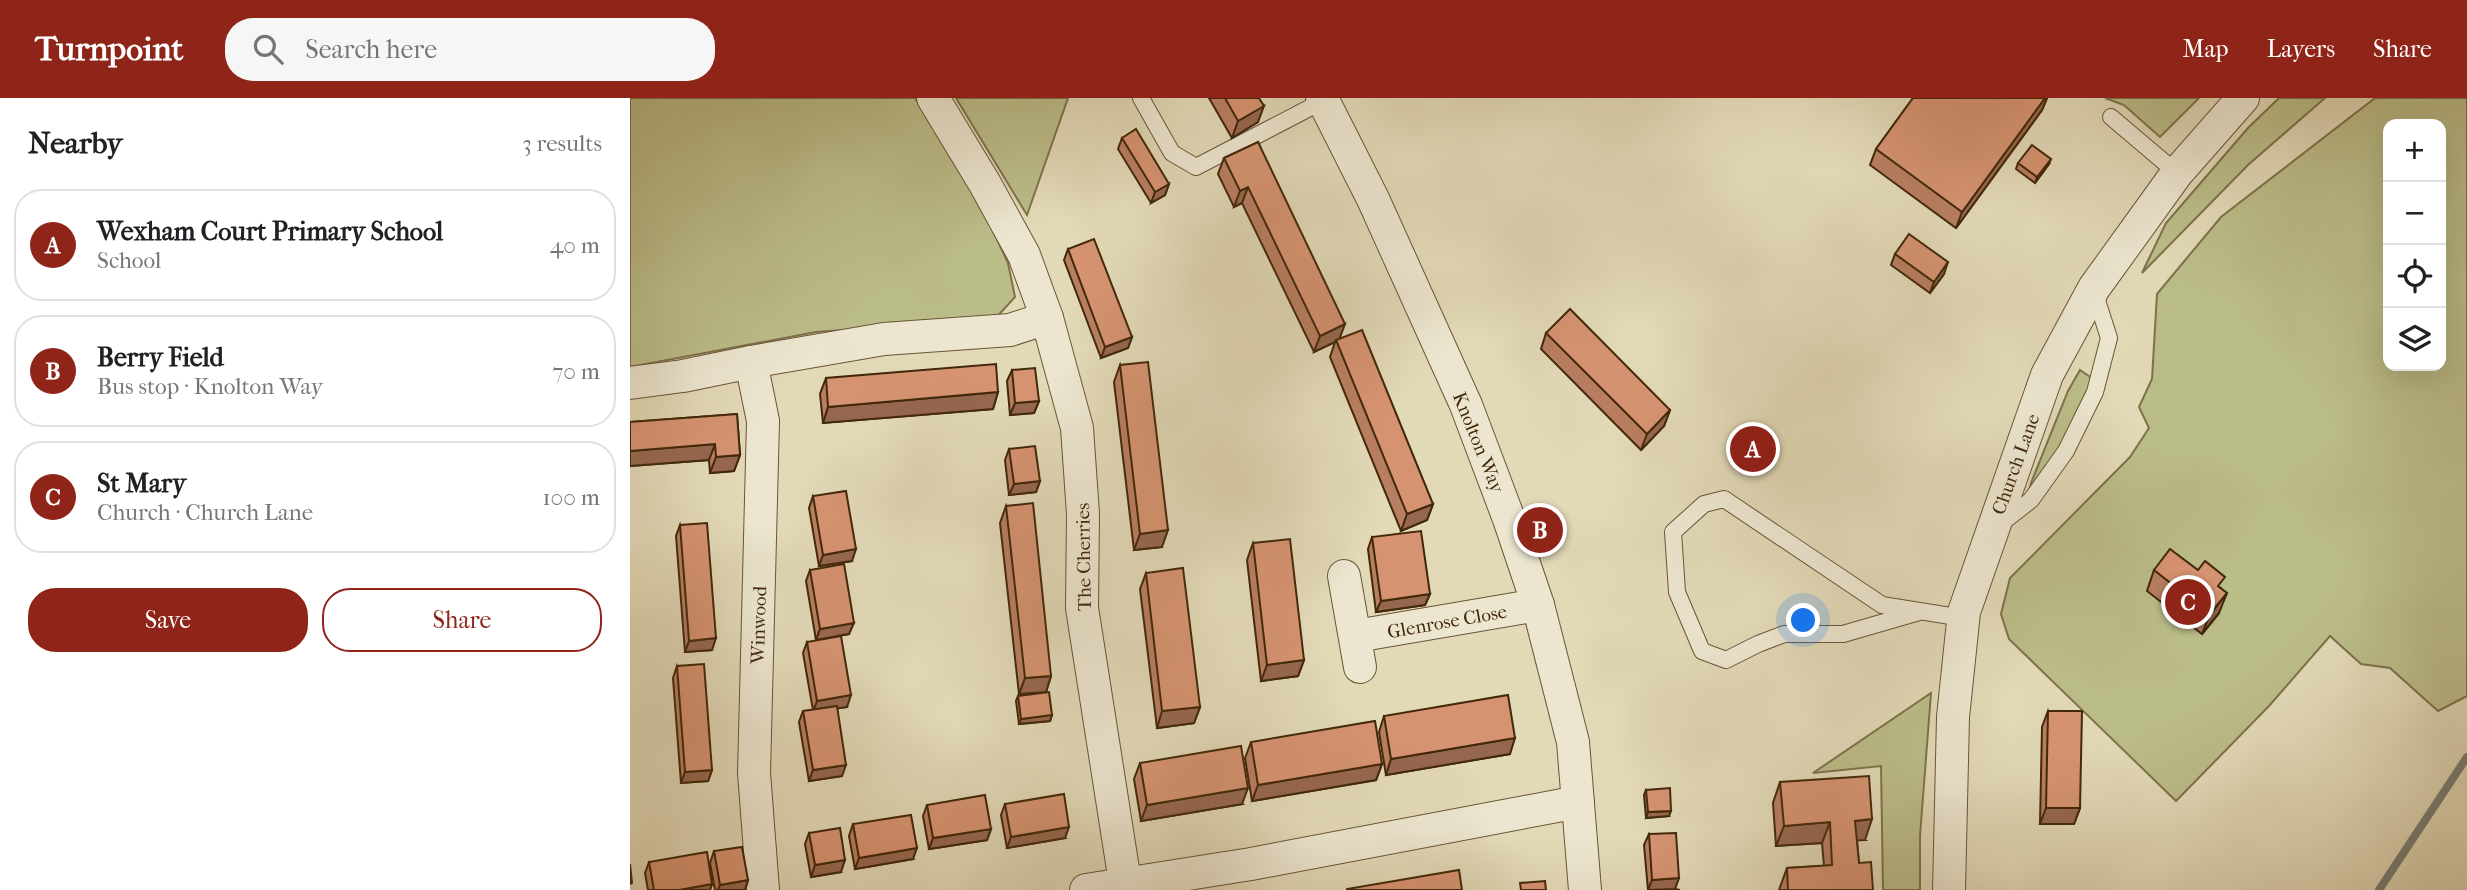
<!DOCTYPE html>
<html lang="en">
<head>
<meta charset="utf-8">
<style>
	:root { --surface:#fff; --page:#f6f6f6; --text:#202124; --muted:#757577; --line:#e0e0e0; --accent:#8f2418 }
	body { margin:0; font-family:"IM FELL French Canon",serif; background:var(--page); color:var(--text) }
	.controls { position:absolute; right:21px; top:21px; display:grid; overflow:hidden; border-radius:14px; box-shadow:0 7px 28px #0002 }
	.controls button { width:63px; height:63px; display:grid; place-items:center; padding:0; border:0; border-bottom:2px solid var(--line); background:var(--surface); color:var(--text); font:35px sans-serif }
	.you { position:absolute; left:1174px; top:523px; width:24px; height:24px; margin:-18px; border:5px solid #fff; border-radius:50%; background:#1a73e8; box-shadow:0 0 0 10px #1a73e833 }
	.badge { display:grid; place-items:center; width:46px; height:46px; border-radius:50%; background:var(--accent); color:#fff; font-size:23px; font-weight:700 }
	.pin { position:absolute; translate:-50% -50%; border:4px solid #fff; box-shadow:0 2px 7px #0006 }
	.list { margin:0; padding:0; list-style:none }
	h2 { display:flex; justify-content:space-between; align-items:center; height:91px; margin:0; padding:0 28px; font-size:30px }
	h2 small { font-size:23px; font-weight:400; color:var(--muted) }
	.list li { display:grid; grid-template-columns:46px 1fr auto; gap:21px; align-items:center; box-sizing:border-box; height:112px; margin:0 14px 14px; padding:0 14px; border:2px solid var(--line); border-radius:28px }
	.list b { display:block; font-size:26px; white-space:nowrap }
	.list p { margin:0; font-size:23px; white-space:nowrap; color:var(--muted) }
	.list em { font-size:23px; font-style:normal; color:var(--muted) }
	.actions { display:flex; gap:14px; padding:21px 28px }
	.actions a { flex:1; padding:16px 0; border:2px solid var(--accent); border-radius:28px; text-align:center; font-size:24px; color:var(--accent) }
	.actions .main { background:var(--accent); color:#fff }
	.icon { flex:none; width:38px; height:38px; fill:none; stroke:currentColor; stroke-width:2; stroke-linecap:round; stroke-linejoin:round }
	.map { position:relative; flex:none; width:1837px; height:792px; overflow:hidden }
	header { display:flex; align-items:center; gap:42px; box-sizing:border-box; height:98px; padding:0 35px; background:var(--accent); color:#fff }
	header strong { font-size:33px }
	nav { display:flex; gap:38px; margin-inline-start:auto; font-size:24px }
	.search { width:490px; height:63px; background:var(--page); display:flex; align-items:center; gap:18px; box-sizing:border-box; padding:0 24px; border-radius:28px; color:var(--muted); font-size:26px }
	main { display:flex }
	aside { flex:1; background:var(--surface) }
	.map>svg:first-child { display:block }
</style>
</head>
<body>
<header>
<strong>Turnpoint</strong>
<div class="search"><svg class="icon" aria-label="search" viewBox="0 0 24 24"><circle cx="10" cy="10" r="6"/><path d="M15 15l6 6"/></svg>Search here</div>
<nav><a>Map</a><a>Layers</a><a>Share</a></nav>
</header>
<main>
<aside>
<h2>Nearby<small>3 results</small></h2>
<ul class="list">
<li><span class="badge">A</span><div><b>Wexham Court Primary School</b><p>School</p></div><em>40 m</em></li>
<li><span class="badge">B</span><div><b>Berry Field</b><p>Bus stop · Knolton Way</p></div><em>70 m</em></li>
<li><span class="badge">C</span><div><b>St Mary</b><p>Church · Church Lane</p></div><em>100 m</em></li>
</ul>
<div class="actions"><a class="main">Save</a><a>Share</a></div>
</aside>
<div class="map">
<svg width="1837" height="792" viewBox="0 0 1837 792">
	<rect width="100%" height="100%" fill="#e2d9b7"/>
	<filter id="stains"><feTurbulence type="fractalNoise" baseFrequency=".00286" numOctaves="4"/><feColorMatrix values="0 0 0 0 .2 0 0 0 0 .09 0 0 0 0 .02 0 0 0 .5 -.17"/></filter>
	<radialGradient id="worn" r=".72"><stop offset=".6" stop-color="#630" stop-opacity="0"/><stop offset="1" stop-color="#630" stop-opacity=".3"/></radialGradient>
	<g fill="#bbbd89" stroke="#7e724a" stroke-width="2" fill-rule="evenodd">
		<path d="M 0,0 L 285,0 L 343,90 L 378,165 L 385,199 L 365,221 L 186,234 L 0,269 Z"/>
		<path d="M 326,0 L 438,0 L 397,117 Z"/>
		<path d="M 1475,0 L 1569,0 L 1530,39 L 1494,7 Z"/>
		<path d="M 1649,0 L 1695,0 L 1618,67 L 1512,175 L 1536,125 L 1618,30 Z"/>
		<path d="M 1745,0 L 1837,0 L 1837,598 L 1808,613 L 1760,570 L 1731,566 L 1700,538 L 1639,608 L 1546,703 L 1379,541 L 1371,516 L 1380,480 L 1500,359 L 1519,330 L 1509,309 L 1522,281 L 1527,196 L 1591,119 ZM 1758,26 L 1811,26 L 1811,268 L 1758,268 Z"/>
		<path d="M 1450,272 L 1463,281 L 1450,317 L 1398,399 L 1401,385 L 1438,293 Z"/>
		<path d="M 1301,595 L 1290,738 L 1290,792 L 1253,792 L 1251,668 L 1183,675 Z"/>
	</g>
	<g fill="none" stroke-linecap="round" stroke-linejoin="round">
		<path stroke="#777e74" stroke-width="8" d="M 1749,792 L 1837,659"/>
		<g stroke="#6a5435" stroke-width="18">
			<g id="lane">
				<path d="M 511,0 L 542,55 L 566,69 L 693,3"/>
				<path d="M 1481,19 L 1547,75"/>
				<path d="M 1369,427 L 1401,402 L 1436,353 L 1465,294 L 1479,240 L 1464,193"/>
				<path d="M 1289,514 L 1213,536 L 1154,536 L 1128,546 L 1096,562 L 1072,553 L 1047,494 L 1043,434 L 1074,406 L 1094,401 L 1252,507 L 1333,520"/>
			</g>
		</g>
		<g stroke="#6a5435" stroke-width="34">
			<g id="street">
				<path d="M 303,0 L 355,86 L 394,157 L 417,220 L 447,330 L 453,416 L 452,510 L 495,784"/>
				<path d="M 692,0 L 743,101 L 836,307 L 879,421 L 908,507 L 943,644 L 955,792"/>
				<path d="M 121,264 L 133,323 L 124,675 L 133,792"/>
				<path d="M 0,285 L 53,278 L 121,264 L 254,241 L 380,232 L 417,220"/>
				<path d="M 714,478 L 730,569"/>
				<path d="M 726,538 L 908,507"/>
				<path d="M 456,792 L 621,766 L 948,704"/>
				<path d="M 1319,792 L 1323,619 L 1334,514 L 1417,277 L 1464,190 L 1547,75 L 1613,0"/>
			</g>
		</g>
		<use href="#lane" stroke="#ece6d0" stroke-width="16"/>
		<use href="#street" stroke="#ece6d0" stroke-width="32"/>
	</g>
	<g fill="#b87e61" stroke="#42280a" stroke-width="2">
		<path d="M 579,0 L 629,0 L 628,24 L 602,40 Z"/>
		<path d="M 1283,0 L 1417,0 L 1412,12 L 1326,130 L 1240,67 L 1246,51 Z"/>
		<path d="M 492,40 L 539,86 L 535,97 L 521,105 L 488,51 Z"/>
		<path d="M 628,44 L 710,241 L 803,406 L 797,422 L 771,433 L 700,259 L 705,244 L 684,254 L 612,105 L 604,109 L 588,76 L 594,60 Z"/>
		<path d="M 1388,65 L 1419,66 L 1405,85 L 1386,71 Z"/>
		<path d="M 438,151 L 502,239 L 498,250 L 471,260 L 434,162 Z"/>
		<path d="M 1265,156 L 1314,176 L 1300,195 L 1261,167 Z"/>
		<path d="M 916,235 L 1040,312 L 1034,328 L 1011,352 L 911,251 Z"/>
		<path d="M 490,267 L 532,449 L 504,452 L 484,284 Z"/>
		<path d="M 382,272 L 409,303 L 404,315 L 380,317 L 377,283 Z"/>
		<path d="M 196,280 L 368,294 L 363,311 L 193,325 L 190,296 Z"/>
		<path d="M 107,316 L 110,357 L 104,373 L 80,375 L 79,362 L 0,368 L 0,324 Z"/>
		<path d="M 379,351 L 410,383 L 406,394 L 379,397 L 375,362 Z"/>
		<path d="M 183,398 L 222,463 L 189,468 L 179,410 Z"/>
		<path d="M 376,408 L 421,578 L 416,594 L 389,596 L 370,425 Z"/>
		<path d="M 50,427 L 82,552 L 55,554 L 46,438 Z"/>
		<path d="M 742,439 L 800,496 L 795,507 L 746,514 L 738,451 Z"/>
		<path d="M 623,445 L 674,562 L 668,578 L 631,583 L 617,462 Z"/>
		<path d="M 180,472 L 219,536 L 186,542 L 176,483 Z"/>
		<path d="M 1524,472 L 1591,490 L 1589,515 L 1572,536 L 1517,493 Z"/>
		<path d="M 516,475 L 570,609 L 564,625 L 527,630 L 510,491 Z"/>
		<path d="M 177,544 L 217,609 L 207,610 L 212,678 L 179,683 L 169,624 L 173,613 L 183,612 L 173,555 Z"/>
		<path d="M 47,568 L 82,672 L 78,683 L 51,685 L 43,580 Z"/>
		<path d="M 388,598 L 422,617 L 420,623 L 389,626 L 386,603 Z"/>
		<path d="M 1418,613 L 1450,710 L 1444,726 L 1410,726 L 1412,629 Z"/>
		<path d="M 754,618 L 880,656 L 756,677 L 749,634 Z"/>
		<path d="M 621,644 L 752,666 L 746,682 L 622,703 L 615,660 Z"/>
		<path d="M 510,665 L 612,706 L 511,723 L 504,681 Z"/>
		<path d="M 1150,684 L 1235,742 L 1227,742 L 1229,765 L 1243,792 L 1149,792 L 1157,770 L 1194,768 L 1192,745 L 1146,748 L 1143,705 Z"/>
		<path d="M 1016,692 L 1039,718 L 1016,720 L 1014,697 Z"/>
		<path d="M 375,706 L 435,740 L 377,750 L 371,717 Z"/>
		<path d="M 297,707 L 361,731 L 357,742 L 299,751 L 293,718 Z"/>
		<path d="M 223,726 L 283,761 L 225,771 L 219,738 Z"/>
		<path d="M 179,735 L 211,774 L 181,779 L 175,746 Z"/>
		<path d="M 1019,736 L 1045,791 L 1050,792 L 1018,792 L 1014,747 Z"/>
		<path d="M 84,753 L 118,782 L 115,792 L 85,792 L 80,765 Z"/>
		<path d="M 19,764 L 82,786 L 80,792 L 18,792 L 15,775 Z"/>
	</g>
	<g fill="#96674f" stroke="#42280a" stroke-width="2">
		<path d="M 1415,0 L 1417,0 L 1412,12 L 1326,130 L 1332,114 Z"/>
		<path d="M 634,8 L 628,24 L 602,40 L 608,23 Z"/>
		<path d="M 1421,61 L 1419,66 L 1405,85 L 1407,79 Z"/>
		<path d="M 539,86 L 535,97 L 521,105 L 525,94 Z"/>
		<path d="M 618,89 L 612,105 L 604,109 L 610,93 Z"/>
		<path d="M 1318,164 L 1314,176 L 1300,195 L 1304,184 Z"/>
		<path d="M 715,226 L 709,242 L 706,242 L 705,244 L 684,254 L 690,238 Z"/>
		<path d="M 502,239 L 498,250 L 471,260 L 475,249 Z"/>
		<path d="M 368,294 L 363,311 L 193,325 L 198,309 Z"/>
		<path d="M 409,303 L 404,315 L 380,317 L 385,305 Z"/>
		<path d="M 1040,312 L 1034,328 L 1011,352 L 1017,336 Z"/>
		<path d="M 85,346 L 79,362 L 0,368 L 0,353 Z"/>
		<path d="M 110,357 L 104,373 L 80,375 L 86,359 Z"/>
		<path d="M 410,383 L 406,394 L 379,397 L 384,386 Z"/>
		<path d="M 803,406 L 797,422 L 771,433 L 777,416 Z"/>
		<path d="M 538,432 L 532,449 L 504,452 L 510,436 Z"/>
		<path d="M 226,451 L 222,463 L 189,468 L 193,457 Z"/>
		<path d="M 1597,495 L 1589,515 L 1572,536 L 1580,516 Z"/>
		<path d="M 800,496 L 795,507 L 746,514 L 751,503 Z"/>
		<path d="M 224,525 L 219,536 L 186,542 L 190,531 Z"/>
		<path d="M 86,540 L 82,552 L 55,554 L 59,543 Z"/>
		<path d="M 674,562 L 668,578 L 631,583 L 637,567 Z"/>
		<path d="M 421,578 L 416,594 L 389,596 L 395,580 Z"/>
		<path d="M 221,597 L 217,609 L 183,614 L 187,603 Z"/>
		<path d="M 570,609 L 564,625 L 527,630 L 532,613 Z"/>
		<path d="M 422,617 L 420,623 L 389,626 L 391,621 Z"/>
		<path d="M 885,640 L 880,656 L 756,677 L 761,661 Z"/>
		<path d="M 752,666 L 746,682 L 622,703 L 628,687 Z"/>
		<path d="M 216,667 L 212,678 L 179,683 L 183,672 Z"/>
		<path d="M 82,672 L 78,683 L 51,685 L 55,674 Z"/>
		<path d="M 618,690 L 612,706 L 511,723 L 517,707 Z"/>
		<path d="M 1416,710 L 1450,710 L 1444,726 L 1410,726 Z"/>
		<path d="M 1041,713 L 1039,718 L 1016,720 L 1018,714 Z"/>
		<path d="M 1242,721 L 1235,742 L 1218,743 L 1225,723 Z"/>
		<path d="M 1200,724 L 1192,745 L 1146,748 L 1154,728 Z"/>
		<path d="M 439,729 L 435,740 L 377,750 L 381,739 Z"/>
		<path d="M 361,731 L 357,742 L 299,751 L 303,740 Z"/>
		<path d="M 287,750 L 283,761 L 225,771 L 229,760 Z"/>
		<path d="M 215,762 L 211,774 L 181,779 L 185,767 Z"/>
		<path d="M 1049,780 L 1045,791 L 1018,792 L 1022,782 Z"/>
		<path d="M 118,782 L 115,792 L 88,792 L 90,787 Z"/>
		<path d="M 82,786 L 80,792 L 49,792 Z"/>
	</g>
	<g fill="#d69371" stroke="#42280a" stroke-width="2">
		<path d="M 595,0 L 629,0 L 634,8 L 608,23 Z"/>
		<path d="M 1283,0 L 1415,0 L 1332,114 L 1246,51 Z"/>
		<path d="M 506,31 L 539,86 L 525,94 L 492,40 Z"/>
		<path d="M 628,44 L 715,226 L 690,238 L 618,89 L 610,93 L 594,60 Z"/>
		<path d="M 1402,47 L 1421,61 L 1407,79 L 1388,65 Z"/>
		<path d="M 1279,136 L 1318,164 L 1304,184 L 1265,156 Z"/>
		<path d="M 464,141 L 502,239 L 475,249 L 438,151 Z"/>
		<path d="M 940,211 L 1040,312 L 1017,336 L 916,235 Z"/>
		<path d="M 732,232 L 803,406 L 777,416 L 706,242 Z"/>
		<path d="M 518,264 L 538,432 L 510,436 L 490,267 Z"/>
		<path d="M 366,266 L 368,294 L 198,309 L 196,280 Z"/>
		<path d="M 405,270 L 409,303 L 385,305 L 382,272 Z"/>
		<path d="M 107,316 L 110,357 L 86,359 L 85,346 L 0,353 L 0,324 Z"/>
		<path d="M 405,348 L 410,383 L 384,386 L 379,351 Z"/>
		<path d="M 216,393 L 226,451 L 193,457 L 183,398 Z"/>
		<path d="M 403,405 L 421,578 L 395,580 L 376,408 Z"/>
		<path d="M 77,425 L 86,540 L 59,543 L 50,427 Z"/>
		<path d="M 791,433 L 800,496 L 751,503 L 742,439 Z"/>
		<path d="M 660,441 L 674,562 L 637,567 L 623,445 Z"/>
		<path d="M 1540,451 L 1568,472 L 1575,463 L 1595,479 L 1588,488 L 1597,495 L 1580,516 L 1524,472 Z"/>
		<path d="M 214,466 L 224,525 L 190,531 L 180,472 Z"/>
		<path d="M 553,470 L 570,609 L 532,613 L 516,475 Z"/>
		<path d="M 211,538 L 221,597 L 187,603 L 177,544 Z"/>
		<path d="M 74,566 L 82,672 L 55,674 L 47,568 Z"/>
		<path d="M 419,594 L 422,617 L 391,621 L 388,598 Z"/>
		<path d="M 878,597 L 885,640 L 761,661 L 754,618 Z"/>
		<path d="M 207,608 L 216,667 L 183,672 L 173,613 Z"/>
		<path d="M 1418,613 L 1452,613 L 1450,710 L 1416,710 Z"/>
		<path d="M 745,623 L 752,666 L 628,687 L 621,644 Z"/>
		<path d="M 611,648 L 618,690 L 517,707 L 510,665 Z"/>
		<path d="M 1239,678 L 1242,721 L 1225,723 L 1229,765 L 1241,764 L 1243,792 L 1158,792 L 1157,770 L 1202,767 L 1200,724 L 1154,728 L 1150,684 Z"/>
		<path d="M 1040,690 L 1041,713 L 1018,714 L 1016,692 Z"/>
		<path d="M 434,696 L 439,729 L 381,739 L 375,706 Z"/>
		<path d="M 355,697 L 361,731 L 303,740 L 297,707 Z"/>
		<path d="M 281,717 L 287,750 L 229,760 L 223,726 Z"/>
		<path d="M 210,730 L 215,762 L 185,767 L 179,735 Z"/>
		<path d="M 1046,735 L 1049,780 L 1022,782 L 1019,736 Z"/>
		<path d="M 112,749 L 118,782 L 90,787 L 84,753 Z"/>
		<path d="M 77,754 L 82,786 L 49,792 L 24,792 L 19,764 Z"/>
		<path d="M 0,766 L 2,785 L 0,786 Z"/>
		<path d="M 829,772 L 832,792 L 717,792 L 717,791 Z"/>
		<path d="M 915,783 L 916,792 L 891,792 L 890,785 Z"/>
	</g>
	<g text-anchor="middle" stroke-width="6" stroke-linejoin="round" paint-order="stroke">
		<g font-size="19" fill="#42280a" stroke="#ece6d0">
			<text transform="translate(849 344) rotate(68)" y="7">Knolton Way</text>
			<text transform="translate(1385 366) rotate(-70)" y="7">Church Lane</text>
			<text transform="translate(453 459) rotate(-91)" y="7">The Cherries</text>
			<text transform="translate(817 523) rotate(-10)" y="7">Glenrose Close</text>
			<text transform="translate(128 527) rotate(-88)" y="7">Winwood</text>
		</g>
	</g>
	<rect width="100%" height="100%" filter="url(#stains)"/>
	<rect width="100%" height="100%" fill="url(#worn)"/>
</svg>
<div class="controls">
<button>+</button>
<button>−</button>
<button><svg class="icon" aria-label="locate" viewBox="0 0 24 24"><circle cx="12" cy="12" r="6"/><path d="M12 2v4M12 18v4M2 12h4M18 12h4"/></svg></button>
<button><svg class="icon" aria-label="layers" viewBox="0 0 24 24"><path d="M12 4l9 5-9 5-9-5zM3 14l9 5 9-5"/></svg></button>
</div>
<div class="you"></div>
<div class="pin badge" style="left:1123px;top:351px">A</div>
<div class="pin badge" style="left:910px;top:432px">B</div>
<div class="pin badge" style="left:1558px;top:504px">C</div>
</div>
</main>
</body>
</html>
